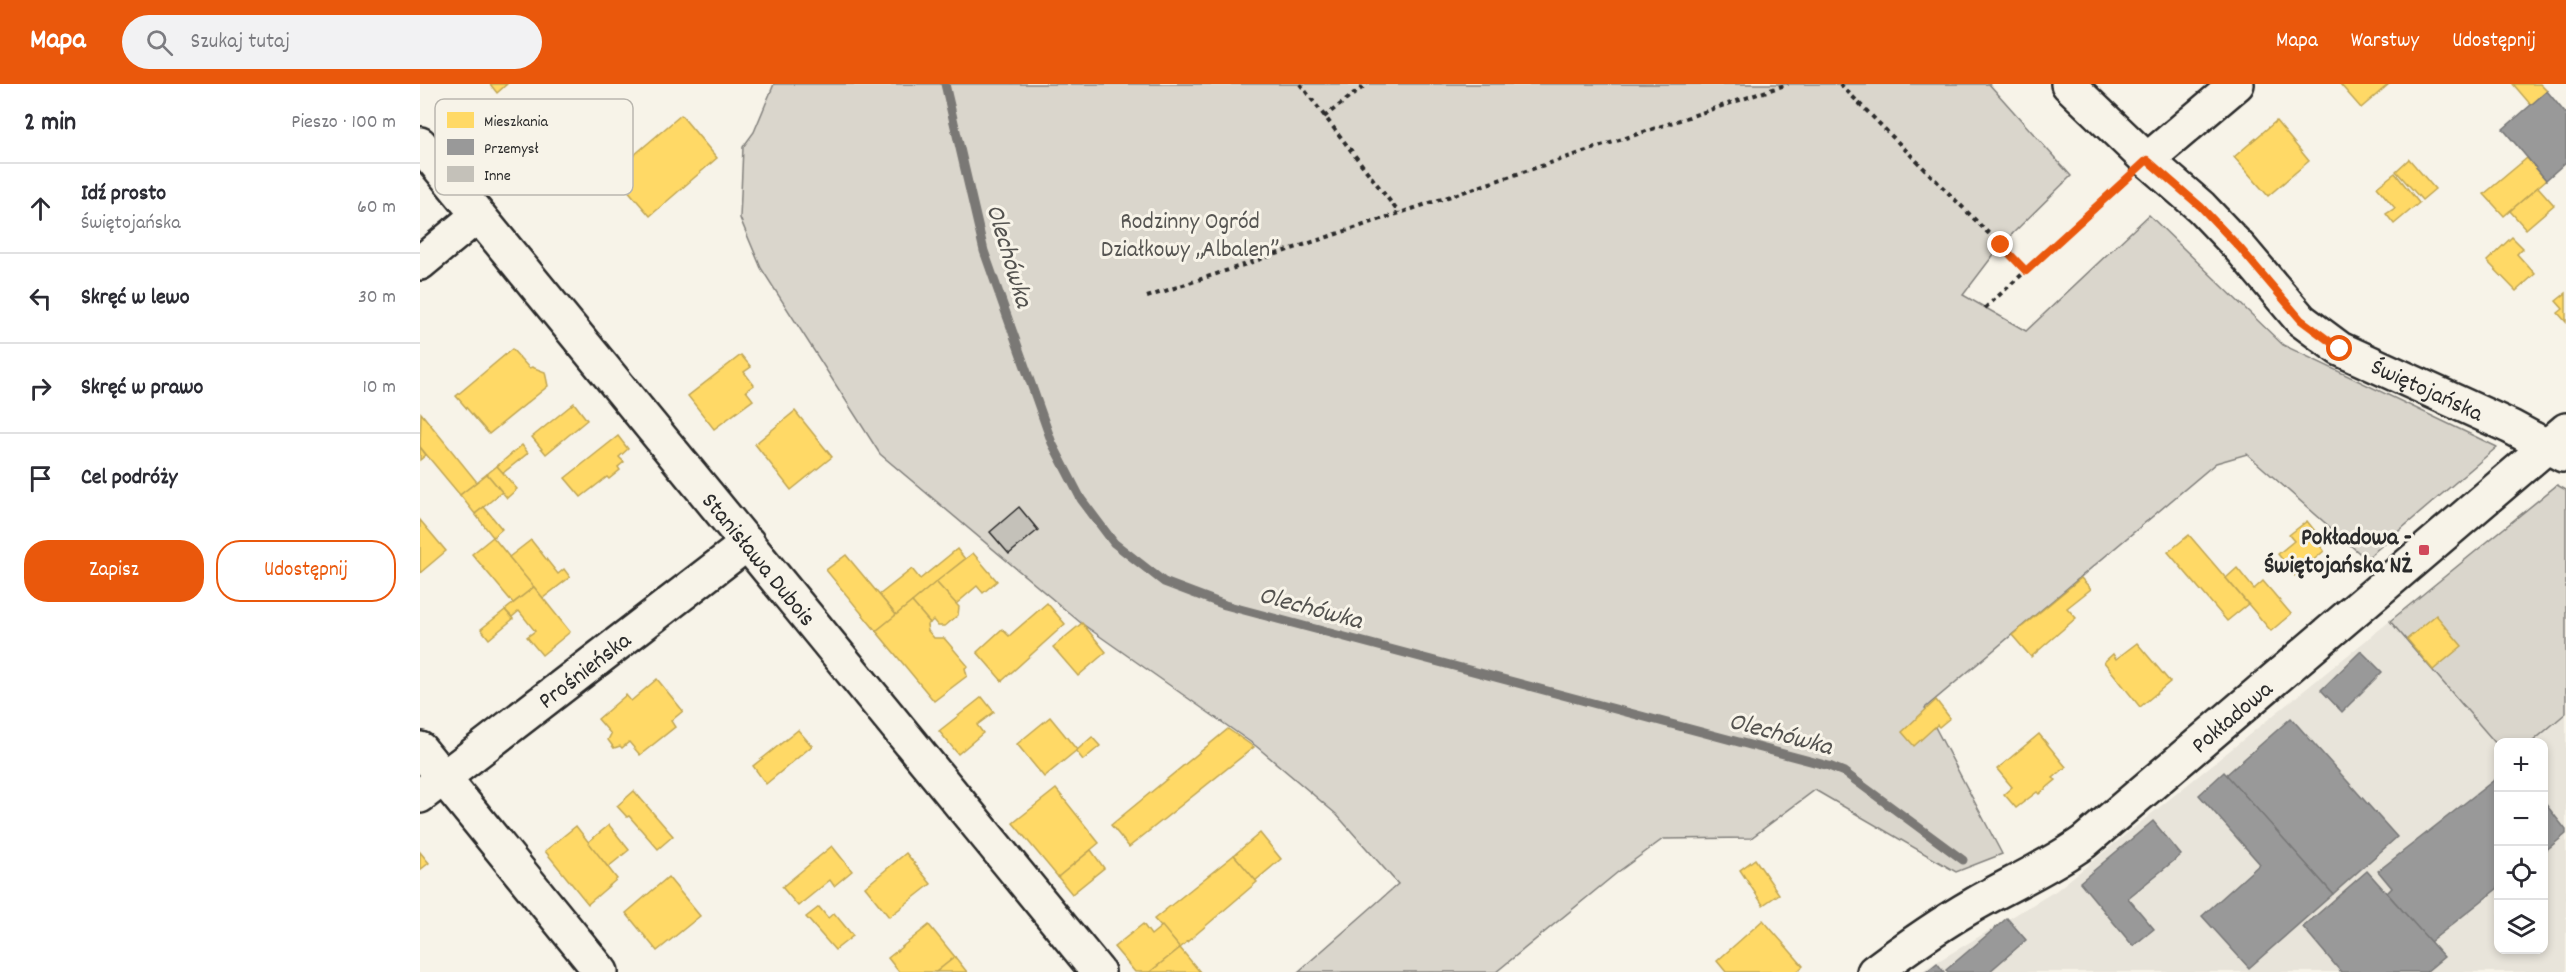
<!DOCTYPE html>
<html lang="pl">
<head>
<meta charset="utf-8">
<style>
	:root { --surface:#fff; --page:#f2f2f3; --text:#2b2b33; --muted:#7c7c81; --line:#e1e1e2; --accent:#ea580c }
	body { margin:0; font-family:Dekko,sans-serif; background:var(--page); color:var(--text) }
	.controls { position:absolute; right:18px; bottom:18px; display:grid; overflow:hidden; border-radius:12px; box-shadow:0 3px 9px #0003 }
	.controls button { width:54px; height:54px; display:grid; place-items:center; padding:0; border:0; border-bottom:2px solid var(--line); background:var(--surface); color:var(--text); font:30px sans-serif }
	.stop { position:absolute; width:18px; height:18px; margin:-14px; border:4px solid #ea580c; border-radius:50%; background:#fff }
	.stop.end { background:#ea580c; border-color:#fff; box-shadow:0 2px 6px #0008 }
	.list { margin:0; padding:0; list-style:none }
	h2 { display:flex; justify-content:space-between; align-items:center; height:78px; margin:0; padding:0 24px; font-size:26px }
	h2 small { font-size:20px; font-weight:400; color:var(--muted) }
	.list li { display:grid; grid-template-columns:39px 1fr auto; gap:18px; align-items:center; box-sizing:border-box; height:90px; padding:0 24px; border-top:2px solid var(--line) }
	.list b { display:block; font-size:22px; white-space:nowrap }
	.list p { margin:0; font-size:20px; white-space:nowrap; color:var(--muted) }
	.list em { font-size:20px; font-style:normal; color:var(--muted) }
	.actions { display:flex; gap:12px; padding:18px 24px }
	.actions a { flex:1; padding:14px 0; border:2px solid var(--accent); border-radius:24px; text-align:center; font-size:21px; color:var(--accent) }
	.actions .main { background:var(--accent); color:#fff }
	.icon { flex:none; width:33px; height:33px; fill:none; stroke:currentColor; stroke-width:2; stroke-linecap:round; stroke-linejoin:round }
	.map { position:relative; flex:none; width:2146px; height:888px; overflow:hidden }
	header { display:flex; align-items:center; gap:36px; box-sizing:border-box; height:84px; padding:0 30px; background:var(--accent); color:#fff }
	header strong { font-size:28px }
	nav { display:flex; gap:33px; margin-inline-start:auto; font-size:21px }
	.search { width:420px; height:54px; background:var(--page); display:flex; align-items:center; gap:15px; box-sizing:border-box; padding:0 21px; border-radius:33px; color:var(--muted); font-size:22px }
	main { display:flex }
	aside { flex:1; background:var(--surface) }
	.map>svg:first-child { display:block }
</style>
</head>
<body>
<header>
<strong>Mapa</strong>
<div class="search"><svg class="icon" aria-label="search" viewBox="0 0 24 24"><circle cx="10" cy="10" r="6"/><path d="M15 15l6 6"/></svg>Szukaj tutaj</div>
<nav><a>Mapa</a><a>Warstwy</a><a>Udostępnij</a></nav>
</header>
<main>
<aside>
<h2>2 min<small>Pieszo · 100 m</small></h2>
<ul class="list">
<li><svg class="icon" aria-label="ahead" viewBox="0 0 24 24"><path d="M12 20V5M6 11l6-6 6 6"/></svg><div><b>Idź prosto</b><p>Świętojańska</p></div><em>60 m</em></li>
<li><svg class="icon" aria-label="left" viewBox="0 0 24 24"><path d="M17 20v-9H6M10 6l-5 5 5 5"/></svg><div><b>Skręć w lewo</b></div><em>30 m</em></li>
<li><svg class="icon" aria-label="right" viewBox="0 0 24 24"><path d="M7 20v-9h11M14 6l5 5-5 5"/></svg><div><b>Skręć w prawo</b></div><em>10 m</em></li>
<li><svg class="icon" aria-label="arrive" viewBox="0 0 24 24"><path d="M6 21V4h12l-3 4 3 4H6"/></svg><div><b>Cel podróży</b></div></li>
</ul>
<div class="actions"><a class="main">Zapisz</a><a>Udostępnij</a></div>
</aside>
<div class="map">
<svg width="2146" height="888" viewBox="0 0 2146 888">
	<rect width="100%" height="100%" fill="#f7f3e8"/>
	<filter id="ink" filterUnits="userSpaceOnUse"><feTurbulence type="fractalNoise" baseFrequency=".0167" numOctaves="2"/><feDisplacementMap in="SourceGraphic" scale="12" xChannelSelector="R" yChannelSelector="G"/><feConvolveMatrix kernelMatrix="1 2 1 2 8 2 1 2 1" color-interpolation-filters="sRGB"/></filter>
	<g filter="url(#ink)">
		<path fill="#e8e4da" d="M 1970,537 L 2078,662 L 2078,866 L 2124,866 L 2124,658 L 2112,658 L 2146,629 L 2146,888 L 1500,888 L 1637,806 Z"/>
		<g fill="#dad6cc" stroke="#82807c" stroke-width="1.5">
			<path d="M 354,0 L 1569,0 L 1651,92 L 1581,161 L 1543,211 L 1606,247 L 1729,131 L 1863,261 L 2077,363 L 1946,475 L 1827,370 L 1796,379 L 1505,624 L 1582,770 L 1536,788 L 1395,706 L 1331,754 L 1243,755 L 1198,788 L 1076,888 L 878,888 L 978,800 L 916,730 L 836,662 L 661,539 L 460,370 L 341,184 L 320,134 L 323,63 L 334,48 Z"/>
			<path d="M 2137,401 L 2146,406 L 2146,629 L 2112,658 L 2078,658 L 2078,662 L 1970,537 Z"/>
		</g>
		<g fill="#ffd966" stroke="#bfa554" stroke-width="1.5">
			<path d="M 70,0 L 87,0 L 77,9 Z"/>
			<path d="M 1920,0 L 1969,0 L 1941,24 Z"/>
			<path d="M 2093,0 L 2120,0 L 2127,7 L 2111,21 Z"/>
			<path d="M 261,31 L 297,74 L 230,132 L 193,89 Z"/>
			<path d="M 1856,37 L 1889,77 L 1848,112 L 1814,73 Z"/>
			<path d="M 2107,74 L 2126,96 L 2084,132 L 2064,110 Z"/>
			<path d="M 1989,75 L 2015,105 L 2002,116 L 1976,87 Z"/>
			<path d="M 1975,89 L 1999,119 L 1974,140 L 1966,130 L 1975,124 L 1957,103 Z"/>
			<path d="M 2118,103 L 2134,121 L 2106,145 L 2090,127 Z"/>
			<path d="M 2092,153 L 2103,164 L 2097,170 L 2115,190 L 2096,207 L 2067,177 Z"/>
			<path d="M 2146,209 L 2146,238 L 2138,229 L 2143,225 L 2136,217 Z"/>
			<path d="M 92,265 L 109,284 L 112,283 L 125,288 L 128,302 L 69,350 L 36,312 Z"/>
			<path d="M 321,271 L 331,283 L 324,288 L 334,301 L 326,307 L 333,316 L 294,345 L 268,312 Z"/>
			<path d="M 154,319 L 167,336 L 126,370 L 112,353 Z"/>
			<path d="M 375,327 L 412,373 L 371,406 L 335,360 Z"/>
			<path d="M 1,329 L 57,398 L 40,411 L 0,363 Z"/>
			<path d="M 198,352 L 208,365 L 199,373 L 204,378 L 198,383 L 200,386 L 189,395 L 187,393 L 161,413 L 145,394 Z"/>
			<path d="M 102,361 L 108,369 L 83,389 L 77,382 Z"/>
			<path d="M 0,363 L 6,371 L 0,376 Z"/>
			<path d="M 77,382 L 97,405 L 87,414 L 67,390 Z"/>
			<path d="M 67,390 L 82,408 L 55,430 L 40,411 Z"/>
			<path d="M 64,423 L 82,445 L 73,453 L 55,430 Z"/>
			<path d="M 0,436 L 26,467 L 0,489 Z"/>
			<path d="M 1887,437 L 1899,452 L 1895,455 L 1904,467 L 1875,492 L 1858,470 L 1874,457 L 1869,451 Z"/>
			<path d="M 1769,451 L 1828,520 L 1807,537 L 1748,468 Z"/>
			<path d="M 73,453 L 114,503 L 93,519 L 52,470 Z"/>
			<path d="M 111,456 L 138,490 L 144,485 L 150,493 L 123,514 L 89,473 Z"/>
			<path d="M 537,465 L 545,475 L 476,531 L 459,511 L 492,485 L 500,495 Z"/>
			<path d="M 553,469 L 577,497 L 563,509 L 557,502 L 536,520 L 516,498 Z"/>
			<path d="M 426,471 L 476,531 L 456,547 L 406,486 Z"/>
			<path d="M 1817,484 L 1834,505 L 1843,497 L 1871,530 L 1851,547 L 1806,494 Z"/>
			<path d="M 1661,494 L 1671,505 L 1647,524 L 1656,534 L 1611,573 L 1592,551 Z"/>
			<path d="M 516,498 L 539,523 L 538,531 L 525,542 L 518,542 L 513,536 L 510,539 L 492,518 Z"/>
			<path d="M 114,503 L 150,548 L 122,571 L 107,553 L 115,547 L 99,527 L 92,533 L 85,526 Z"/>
			<path d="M 492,518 L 510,539 L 507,541 L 508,547 L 514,554 L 524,554 L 548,582 L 545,584 L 547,592 L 514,617 L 456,547 Z"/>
			<path d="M 627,519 L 645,540 L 582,597 L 557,568 L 582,545 L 589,552 Z"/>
			<path d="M 85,526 L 93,535 L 69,555 L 61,545 Z"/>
			<path d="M 2016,531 L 2042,562 L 2013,586 L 1987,555 Z"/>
			<path d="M 662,539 L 686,568 L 658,592 L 633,563 Z"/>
			<path d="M 1717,559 L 1750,598 L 1720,623 L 1684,578 L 1693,570 L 1696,575 Z"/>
			<path d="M 237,595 L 263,627 L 251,637 L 255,643 L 220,671 L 209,658 L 202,664 L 200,662 L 194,664 L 188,656 L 191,650 L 178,635 L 206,611 L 211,617 Z"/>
			<path d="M 562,613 L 574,628 L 557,641 L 563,649 L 538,670 L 519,647 Z"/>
			<path d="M 1516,616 L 1530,634 L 1519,643 L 1517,641 L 1494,662 L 1482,648 Z"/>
			<path d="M 630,633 L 657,666 L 624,693 L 597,660 Z"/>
			<path d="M 808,645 L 834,663 L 709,763 L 691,741 Z"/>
			<path d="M 378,646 L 392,662 L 346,700 L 333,682 Z"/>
			<path d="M 1619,650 L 1646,683 L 1633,694 L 1636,696 L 1619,710 L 1617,708 L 1596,724 L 1584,710 L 1592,703 L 1577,685 Z"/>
			<path d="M 672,653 L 680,662 L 663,676 L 656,667 Z"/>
			<path d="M 636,705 L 679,759 L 638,793 L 593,739 Z"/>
			<path d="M 214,707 L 253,752 L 238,765 L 209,732 L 207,733 L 197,722 Z"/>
			<path d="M 189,741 L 209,766 L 188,783 L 167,759 Z"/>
			<path d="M 156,742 L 197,795 L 168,820 L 125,767 Z"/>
			<path d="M 840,749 L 861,775 L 835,797 L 814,771 Z"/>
			<path d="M 412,762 L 432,787 L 414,802 L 410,796 L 378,822 L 362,803 Z"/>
			<path d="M 671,766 L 684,784 L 652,810 L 638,793 Z"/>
			<path d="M 0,768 L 9,779 L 0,786 Z"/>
			<path d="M 486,769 L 511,800 L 469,833 L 445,803 Z"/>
			<path d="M 814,771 L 837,798 L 760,864 L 734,835 Z"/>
			<path d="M 1335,775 L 1359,810 L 1343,821 L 1320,786 Z"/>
			<path d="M 248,793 L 280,832 L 237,867 L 206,829 Z"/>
			<path d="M 399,823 L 408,834 L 414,829 L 433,852 L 415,866 L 386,833 Z"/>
			<path d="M 1343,836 L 1383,882 L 1377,888 L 1306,888 L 1297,877 Z"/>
			<path d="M 723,840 L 731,851 L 742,842 L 760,864 L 730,888 L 715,888 L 694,863 Z"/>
			<path d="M 509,841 L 535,873 L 516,888 L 479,888 L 468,874 Z"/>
			<path d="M 760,864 L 780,888 L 730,888 Z"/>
			<path d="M 535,873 L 547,888 L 516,888 Z"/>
		</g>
		<g fill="#999" stroke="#787878" stroke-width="1.5">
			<path d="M 2127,7 L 2146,30 L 2146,78 L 2126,96 L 2083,45 Z"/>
			<path d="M 1941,567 L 1962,588 L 1922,628 L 1901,606 Z"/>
			<path d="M 1871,634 L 1977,753 L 1913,810 L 1806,691 Z"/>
			<path d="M 1804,688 L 1913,810 L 1829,884 L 1782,832 L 1840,780 L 1779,711 Z"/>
			<path d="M 2078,693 L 2078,804 L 2010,858 L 1967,809 L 1972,804 L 1958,787 Z"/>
			<path d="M 2124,718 L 2146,746 L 2146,750 L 2124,768 Z"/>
			<path d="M 1733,737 L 1761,771 L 1708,814 L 1734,845 L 1713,862 L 1660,798 Z"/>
			<path d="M 1947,787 L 2024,873 L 2006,888 L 1921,888 L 1883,843 Z"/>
			<path d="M 1587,834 L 1606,856 L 1569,888 L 1528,888 L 1526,886 Z"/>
			<path d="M 1517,879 L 1524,888 L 1506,888 Z"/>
		</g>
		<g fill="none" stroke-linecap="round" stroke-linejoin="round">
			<path stroke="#7a7874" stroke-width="9" d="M 525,0 L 564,167 L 632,359 L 661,415 L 694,459 L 744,498 L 805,521 L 1409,682 L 1424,688 L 1543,776"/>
		</g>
		<path fill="#c4c1b9" stroke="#2b2b2b" stroke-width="1.5" d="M 599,423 L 618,446 L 589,470 L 570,448 Z"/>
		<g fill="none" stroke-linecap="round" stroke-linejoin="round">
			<g stroke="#2b2b2b" stroke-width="38">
				<g id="minor">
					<path id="s1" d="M 1648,0 L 1727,76 L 1781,123 L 1820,164 L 1881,236 L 1920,265 L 2091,343 L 2143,371"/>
					<path d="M 1727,76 L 1817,0"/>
					<path d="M 0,179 L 58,131"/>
					<path d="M 0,665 L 181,888"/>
					<path id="s2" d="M 0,712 L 328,459"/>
					<path id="s3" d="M 1454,888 C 1487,863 1520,840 1555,820 C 1592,799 1629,783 1664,758 L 2146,346"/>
				</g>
			</g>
			<g stroke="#2b2b2b" stroke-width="38">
				<g id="tertiary">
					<path id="s4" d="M 0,60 L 678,888"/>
				</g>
			</g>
			<g stroke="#2b2b2b" stroke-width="4" stroke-dasharray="4.5 4.5" stroke-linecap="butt">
				<path d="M 880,0 L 979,129"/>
				<path d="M 1420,0 L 1606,187"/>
				<path d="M 904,33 L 947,0"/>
				<path d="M 727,213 L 1368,0"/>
				<path d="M 1565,224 L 1705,97"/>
			</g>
			<use href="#minor" stroke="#f7f3e8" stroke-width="33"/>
			<use href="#tertiary" stroke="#f7f3e8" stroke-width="33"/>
		</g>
	</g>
	<g fill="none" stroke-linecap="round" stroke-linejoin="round" filter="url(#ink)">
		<path stroke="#ea580c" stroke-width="8" d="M 1581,161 L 1606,187 L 1727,76 L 1781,123 L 1820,164 L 1881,236 L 1920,265"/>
	</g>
	<rect fill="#d1495b" stroke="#f7f3e8" stroke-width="2" x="1998" y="460" width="12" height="12" rx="3"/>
	<g text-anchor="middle" stroke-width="6" stroke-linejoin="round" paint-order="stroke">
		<g font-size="24" fill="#575653" stroke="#f7f3e8">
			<text x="770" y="144">Rodzinny Ogród<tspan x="770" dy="28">Działkowy „Albalen”</tspan></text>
		</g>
		<g font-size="24" fill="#2b2b2b" stroke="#f7f3e8">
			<text dy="8" stroke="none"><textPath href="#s1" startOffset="477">Świętojańska</textPath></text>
			<text dy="8" stroke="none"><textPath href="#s4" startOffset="536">Stanisława Dubois</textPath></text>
			<text dy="8" stroke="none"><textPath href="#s2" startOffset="207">Prośnieńska</textPath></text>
			<text dy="8" stroke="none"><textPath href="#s3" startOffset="441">Pokładowa</textPath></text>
		</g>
		<g font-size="24" font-weight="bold" fill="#2b2b2b" stroke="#f7f3e8" text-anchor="end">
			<text x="1992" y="460">Pokładowa -<tspan x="1992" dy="28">Świętojańska NŻ</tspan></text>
		</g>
		<g font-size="26" font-style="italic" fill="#53524f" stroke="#f7f3e8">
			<text transform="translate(591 171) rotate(73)" y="9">Olechówka</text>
			<text transform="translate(891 522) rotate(15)" y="9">Olechówka</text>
			<text transform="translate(1361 648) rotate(15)" y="9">Olechówka</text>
		</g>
	</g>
	<rect x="15" y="15" width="198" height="96" rx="9" fill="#f7f3e8" stroke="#bab7af" stroke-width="1.5"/>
	<rect x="27" y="28" width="27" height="16" fill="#ffd966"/>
	<rect x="27" y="55" width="27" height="16" fill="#999"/>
	<rect x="27" y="82" width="27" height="16" fill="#c4c1b9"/>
	<g font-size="16" fill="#2b2b2b">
		<text x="64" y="42">Mieszkania</text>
		<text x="64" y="69">Przemysł</text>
		<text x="64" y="96">Inne</text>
	</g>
</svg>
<div class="controls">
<button>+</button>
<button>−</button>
<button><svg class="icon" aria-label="locate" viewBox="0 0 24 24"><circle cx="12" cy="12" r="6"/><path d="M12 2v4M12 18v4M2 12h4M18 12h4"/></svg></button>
<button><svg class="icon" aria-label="layers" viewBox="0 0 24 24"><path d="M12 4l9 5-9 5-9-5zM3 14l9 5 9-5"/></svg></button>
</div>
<div class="stop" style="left:1920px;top:265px"></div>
<div class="stop end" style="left:1581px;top:161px"></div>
</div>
</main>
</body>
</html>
